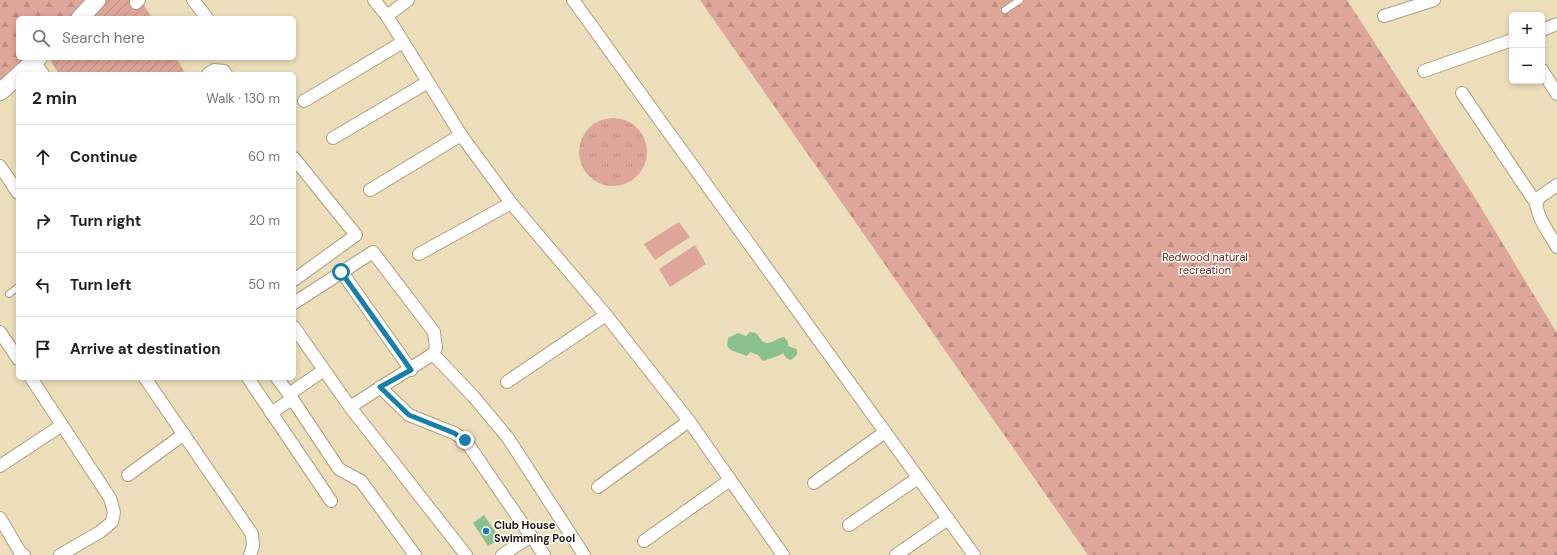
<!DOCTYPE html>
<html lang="en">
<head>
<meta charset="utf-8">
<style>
	:root { --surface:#fff; --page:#f2f2f2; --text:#222; --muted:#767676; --line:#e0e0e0 }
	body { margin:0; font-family:"DM Sans",sans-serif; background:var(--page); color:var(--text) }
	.controls { position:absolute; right:12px; top:12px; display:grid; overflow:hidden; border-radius:6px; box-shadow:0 2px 6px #0003 }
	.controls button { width:36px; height:36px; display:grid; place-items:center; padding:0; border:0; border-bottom:1px solid var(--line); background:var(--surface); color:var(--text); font:20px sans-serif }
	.stop { position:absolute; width:12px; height:12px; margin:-9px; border:3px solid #177fa9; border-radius:50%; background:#fff }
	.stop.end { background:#177fa9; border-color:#fff; box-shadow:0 1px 4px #0008 }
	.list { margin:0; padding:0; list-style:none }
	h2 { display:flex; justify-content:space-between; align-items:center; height:52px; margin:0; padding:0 16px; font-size:17px }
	h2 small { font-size:13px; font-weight:400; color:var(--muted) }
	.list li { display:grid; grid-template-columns:26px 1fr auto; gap:12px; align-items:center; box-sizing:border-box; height:64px; padding:0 16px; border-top:1px solid var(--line) }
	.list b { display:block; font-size:15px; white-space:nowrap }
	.list em { font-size:13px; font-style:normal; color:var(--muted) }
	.icon { flex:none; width:22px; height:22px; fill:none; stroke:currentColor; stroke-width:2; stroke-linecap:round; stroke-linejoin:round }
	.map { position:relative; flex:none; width:1557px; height:555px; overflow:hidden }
	.search { position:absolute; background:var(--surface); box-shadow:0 2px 6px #0003; left:16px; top:16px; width:280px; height:44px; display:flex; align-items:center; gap:10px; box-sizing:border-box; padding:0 14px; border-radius:6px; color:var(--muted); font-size:15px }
	.panel { position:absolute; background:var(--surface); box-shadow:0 2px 6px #0003; left:16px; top:72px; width:280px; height:308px; border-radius:6px }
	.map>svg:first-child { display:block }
</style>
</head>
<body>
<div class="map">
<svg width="1557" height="555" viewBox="0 0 1557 555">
	<defs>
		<pattern id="forest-firs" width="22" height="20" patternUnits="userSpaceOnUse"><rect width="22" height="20" fill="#dea599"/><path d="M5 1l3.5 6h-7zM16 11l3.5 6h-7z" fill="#be8d82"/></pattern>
		<pattern id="park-tufts" width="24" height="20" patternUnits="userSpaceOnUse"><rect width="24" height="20" fill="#dea599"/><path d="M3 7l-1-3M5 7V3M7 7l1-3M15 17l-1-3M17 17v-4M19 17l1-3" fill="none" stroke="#be8d82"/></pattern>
		<pattern id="garden-furrows" width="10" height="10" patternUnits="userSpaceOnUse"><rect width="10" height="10" fill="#dea599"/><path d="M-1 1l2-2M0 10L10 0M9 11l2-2" fill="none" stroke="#be8d82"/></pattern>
	</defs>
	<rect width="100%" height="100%" fill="#ecdeba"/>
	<g fill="#dea599">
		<path d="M 679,222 L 690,237 L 655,260 L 644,244 Z"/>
		<path d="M 695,245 L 706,264 L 670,287 L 659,269 Z"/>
	</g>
	<g fill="url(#forest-firs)">
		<path d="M 0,0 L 88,0 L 69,18 L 18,18 L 18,58 L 28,58 L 0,85 Z"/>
		<path d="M 700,0 L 1347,0 L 1472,193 L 1557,333 L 1557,555 L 1088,555 Z"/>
	</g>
	<circle fill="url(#park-tufts)" cx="613" cy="152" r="34"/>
	<g fill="url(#garden-furrows)">
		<path d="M 101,0 L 141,0 L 152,18 L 81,18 Z"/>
		<path d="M 49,58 L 176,58 L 186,74 L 59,74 Z"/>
	</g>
	<g fill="#8bc08e">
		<path d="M 750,332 L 756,333 C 759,336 760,339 762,341 C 770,347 777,337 784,337 L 788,342 L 788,346 L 797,349 L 797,355 L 791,360 L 786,358 L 783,353 C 778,357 770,358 763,361 L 758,355 L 750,352 L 747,356 L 731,350 L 727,346 L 728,338 L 738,333 L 746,336 Z"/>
		<path d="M 484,515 L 500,539 L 488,546 L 473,523 Z"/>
	</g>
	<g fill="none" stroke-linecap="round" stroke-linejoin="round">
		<g stroke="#ac9f7d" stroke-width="8">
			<g id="lane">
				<path d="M 1005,10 L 1020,0"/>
				<path d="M 9,294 L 18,287"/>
			</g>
		</g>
		<g stroke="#ac9f7d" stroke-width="14">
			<g id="street">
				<path d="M 193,0 L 207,18"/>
				<path d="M 374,0 L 387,16 L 461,135 L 511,203 L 606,315 L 689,421 L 783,555"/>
				<path d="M 573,0 L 974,555"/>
				<path d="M 136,3 L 139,0"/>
				<path d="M 387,16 L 408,0"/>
				<path d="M 1384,16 L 1434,0"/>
				<path d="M 1542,30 L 1557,24"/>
				<path d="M 34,62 L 43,74"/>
				<path d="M 1542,70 L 1557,94"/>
				<path d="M 1424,71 L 1512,40"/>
				<path d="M 208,74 L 214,70 L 224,71 L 226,74"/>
				<path d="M 1462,93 L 1536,203"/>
				<path d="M 304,101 L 403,42"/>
				<path d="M 333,138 L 428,82"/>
				<path d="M 294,158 L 356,235 L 294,280"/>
				<path d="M 0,166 L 18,193"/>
				<path d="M 1557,185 L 1540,197 L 1536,203 C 1538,219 1549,233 1557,247"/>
				<path d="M 370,190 L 461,135"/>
				<path d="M 419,254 L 511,203"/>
				<path d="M 341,271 L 411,370"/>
				<path d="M 294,303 L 373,252 L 434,332 L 436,348 L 433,354 L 350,407"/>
				<path d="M 294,327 L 350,407 L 466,555"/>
				<path d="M 0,332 L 18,359"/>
				<path d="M 433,354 L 473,396 L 508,438 L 584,555"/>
				<path d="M 31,378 L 110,498 L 114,512 L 112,522 L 100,532 L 60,555"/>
				<path d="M 145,378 L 252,534 L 253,546 L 250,555"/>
				<path d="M 248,378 L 331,501"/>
				<path d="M 277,378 L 289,394 L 324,370"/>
				<path d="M 507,382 L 606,315"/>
				<path d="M 380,387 L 409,415 L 454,433 L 465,440 L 531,536 L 502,555"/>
				<path d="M 289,394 L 339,469 L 361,481 L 415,555"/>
				<path d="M 271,413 L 292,399"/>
				<path d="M 0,466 L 62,425"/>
				<path d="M 128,475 L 184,434"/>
				<path d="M 814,483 L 885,432"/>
				<path d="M 598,487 L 689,421"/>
				<path d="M 0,518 L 20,552 L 24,555"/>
				<path d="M 849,525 L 918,478"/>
				<path d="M 531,536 L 544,555"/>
				<path d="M 644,541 L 730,480"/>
				<path d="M 896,555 L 948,519"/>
			</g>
		</g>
		<g stroke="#ac9f7d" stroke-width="19">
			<g id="secondary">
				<path d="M 80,18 L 97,0"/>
				<path d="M 20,74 L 38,58"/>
				<path d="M 0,92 L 18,76"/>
			</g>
		</g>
		<use href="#lane" stroke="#fff" stroke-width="6"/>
		<use href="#street" stroke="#fff" stroke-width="12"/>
		<use href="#secondary" stroke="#fff" stroke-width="17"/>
	</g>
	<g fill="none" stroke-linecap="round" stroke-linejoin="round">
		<path stroke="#177fa9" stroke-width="5" d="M 341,272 L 411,370 L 380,387 L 409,415 L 454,433 L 465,440"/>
	</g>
	<circle fill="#177fa9" stroke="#fff" stroke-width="1.5" cx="486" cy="531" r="4"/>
	<g text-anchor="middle" stroke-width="3" stroke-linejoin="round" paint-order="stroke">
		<g font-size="11" fill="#772416" stroke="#fff">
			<text x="1205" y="261">Redwood natural<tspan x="1205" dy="13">recreation</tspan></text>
		</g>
		<g font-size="11" font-weight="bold" fill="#1c170a" stroke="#fff" text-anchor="start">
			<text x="494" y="529">Club House<tspan x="494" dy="13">Swimming Pool</tspan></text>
		</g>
	</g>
</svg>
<div class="controls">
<button>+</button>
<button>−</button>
</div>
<div class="stop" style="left:341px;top:272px"></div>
<div class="stop end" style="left:465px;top:440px"></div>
<div class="search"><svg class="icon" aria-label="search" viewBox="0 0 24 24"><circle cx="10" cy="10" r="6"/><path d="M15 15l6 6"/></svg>Search here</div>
<section class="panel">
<h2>2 min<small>Walk · 130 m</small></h2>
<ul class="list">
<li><svg class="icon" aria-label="ahead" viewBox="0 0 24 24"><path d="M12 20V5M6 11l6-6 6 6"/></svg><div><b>Continue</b></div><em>60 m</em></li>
<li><svg class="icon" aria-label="right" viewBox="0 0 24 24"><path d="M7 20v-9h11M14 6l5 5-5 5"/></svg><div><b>Turn right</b></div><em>20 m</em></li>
<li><svg class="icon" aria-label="left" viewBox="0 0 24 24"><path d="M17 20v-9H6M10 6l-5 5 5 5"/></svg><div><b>Turn left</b></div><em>50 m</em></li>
<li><svg class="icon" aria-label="arrive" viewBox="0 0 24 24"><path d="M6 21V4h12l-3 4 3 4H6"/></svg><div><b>Arrive at destination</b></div></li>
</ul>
</section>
</div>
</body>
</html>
